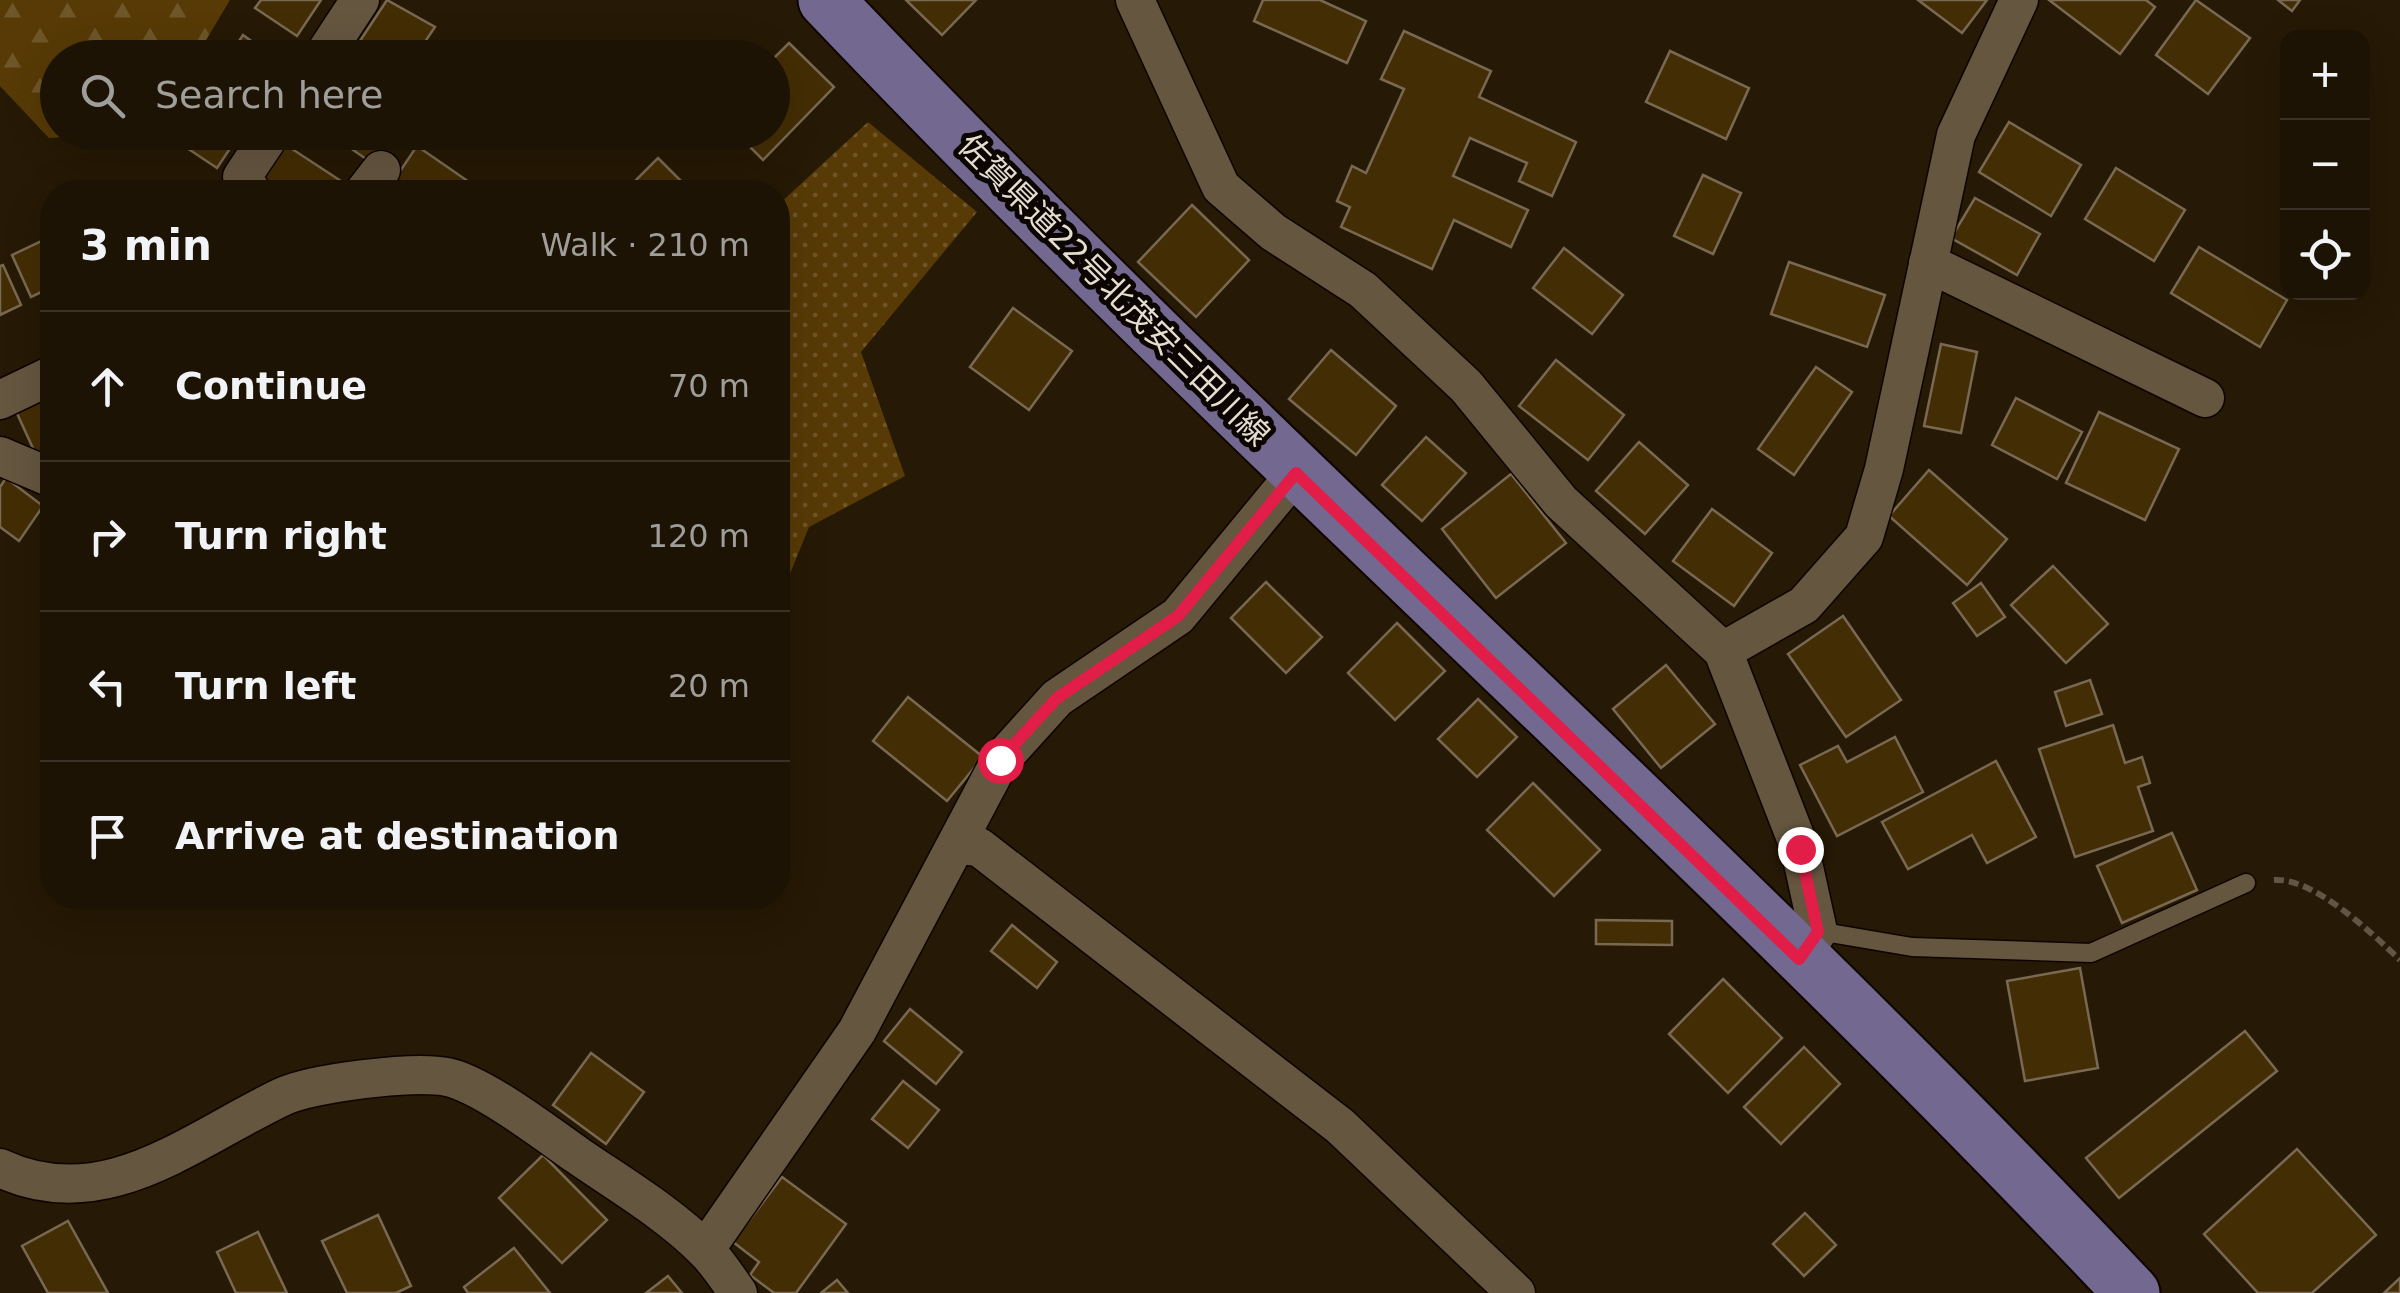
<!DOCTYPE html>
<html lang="en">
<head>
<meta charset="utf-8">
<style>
	:root { --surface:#1c1304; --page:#292013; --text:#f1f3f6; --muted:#a09e9a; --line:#3a3226 }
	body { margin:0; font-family:"DejaVu Sans","Noto Sans JP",sans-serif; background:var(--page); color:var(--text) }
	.controls { position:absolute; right:30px; top:30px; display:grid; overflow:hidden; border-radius:20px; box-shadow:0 10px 40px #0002 }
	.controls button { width:90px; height:90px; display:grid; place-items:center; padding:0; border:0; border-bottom:2px solid var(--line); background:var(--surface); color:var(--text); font:50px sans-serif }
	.stop { position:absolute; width:30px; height:30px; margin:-22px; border:8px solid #e11d48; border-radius:50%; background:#fff }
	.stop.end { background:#e11d48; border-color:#fff; box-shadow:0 2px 10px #0008 }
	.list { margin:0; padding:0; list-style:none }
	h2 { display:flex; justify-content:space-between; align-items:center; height:130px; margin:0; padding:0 40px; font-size:42px }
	h2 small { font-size:32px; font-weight:400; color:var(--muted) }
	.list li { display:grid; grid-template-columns:65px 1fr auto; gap:30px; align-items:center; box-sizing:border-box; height:150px; padding:0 40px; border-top:2px solid var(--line) }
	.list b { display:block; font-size:38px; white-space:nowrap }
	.list em { font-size:32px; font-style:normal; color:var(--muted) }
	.icon { flex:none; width:55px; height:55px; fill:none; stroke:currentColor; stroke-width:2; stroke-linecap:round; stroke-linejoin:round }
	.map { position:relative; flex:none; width:2400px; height:1293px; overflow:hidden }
	.search { position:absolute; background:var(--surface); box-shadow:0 10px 40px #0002; left:40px; top:40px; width:750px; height:110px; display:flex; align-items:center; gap:25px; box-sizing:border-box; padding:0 35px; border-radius:55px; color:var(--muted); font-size:38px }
	.panel { position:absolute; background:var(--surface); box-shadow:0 10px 40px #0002; left:40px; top:180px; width:750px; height:730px; border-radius:40px }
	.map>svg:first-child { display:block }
</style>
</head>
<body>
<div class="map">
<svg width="2400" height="1293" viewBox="0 0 2400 1293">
	<defs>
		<pattern id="grass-dots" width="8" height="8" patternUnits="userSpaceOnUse" patternTransform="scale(2.5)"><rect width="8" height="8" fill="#573a06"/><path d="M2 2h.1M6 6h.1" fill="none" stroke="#6f5629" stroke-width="1.8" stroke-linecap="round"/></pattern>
		<pattern id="forest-firs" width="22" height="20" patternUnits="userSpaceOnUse" patternTransform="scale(2.5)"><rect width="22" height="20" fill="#573a06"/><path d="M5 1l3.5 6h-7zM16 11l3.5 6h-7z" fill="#6f5629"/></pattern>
	</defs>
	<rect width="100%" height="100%" fill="#261905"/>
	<path fill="url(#grass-dots)" d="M 868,122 L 977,212 L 861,352 L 905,476 L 809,527 L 778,603 L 778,205 Z"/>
	<path fill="url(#forest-firs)" d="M 0,0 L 230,0 L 196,57 L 58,58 L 58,132 L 124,133 L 49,138 L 0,86 Z"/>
	<g fill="#432d04" stroke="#796953" stroke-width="2.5">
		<path d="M 261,0 L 321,0 L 297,36 L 255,8 Z"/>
		<path d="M 387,0 L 435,27 L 414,58 L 366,58 L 354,50 Z"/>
		<path d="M 906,0 L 976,0 L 942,35 Z"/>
		<path d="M 1263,0 L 1320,0 L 1366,21 L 1347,63 L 1254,21 Z"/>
		<path d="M 1918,0 L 1987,0 L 1962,33 Z"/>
		<path d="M 2049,0 L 2146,0 L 2155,7 L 2120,54 Z"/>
		<path d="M 2196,0 L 2250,38 L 2208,94 L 2156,55 Z"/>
		<path d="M 2278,0 L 2300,0 L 2292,11 Z"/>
		<path d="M 1404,31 L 1491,71 L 1479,97 L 1576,142 L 1552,196 L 1519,181 L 1527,163 L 1470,138 L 1453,176 L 1528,210 L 1511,247 L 1454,220 L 1432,269 L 1341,227 L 1350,207 L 1337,201 L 1352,166 L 1366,173 L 1404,89 L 1381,79 Z"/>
		<path d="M 243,35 L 275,58 L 228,58 Z"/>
		<path d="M 789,43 L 834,87 L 763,160 L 735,132 L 772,132 L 772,60 Z"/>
		<path d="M 529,46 L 549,58 L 523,58 Z"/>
		<path d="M 1670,51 L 1749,88 L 1726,139 L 1646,102 Z"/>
		<path d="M 2009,122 L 2081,165 L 2051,216 L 1979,172 Z"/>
		<path d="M 181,132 L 241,132 L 217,168 L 175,140 Z"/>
		<path d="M 327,132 L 392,132 L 372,163 Z"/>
		<path d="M 286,145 L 341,181 L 333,192 L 273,192 L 260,184 Z"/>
		<path d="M 417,146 L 472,184 L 466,192 L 400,192 L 390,186 Z"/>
		<path d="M 658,158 L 692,192 L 624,192 Z"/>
		<path d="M 2116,168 L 2185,210 L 2154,261 L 2085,219 Z"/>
		<path d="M 1703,175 L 1741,193 L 1713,254 L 1674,236 Z"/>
		<path d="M 1975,198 L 2040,234 L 2017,275 L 1951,238 Z"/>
		<path d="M 1192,205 L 1249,260 L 1196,317 L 1138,262 Z"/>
		<path d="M 52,236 L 52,287 L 31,297 L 12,255 Z"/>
		<path d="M 2199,247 L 2287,300 L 2260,347 L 2171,293 Z"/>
		<path d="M 1564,248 L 1623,295 L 1592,334 L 1533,288 Z"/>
		<path d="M 1789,262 L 1885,295 L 1867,347 L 1771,314 Z"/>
		<path d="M 3,265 L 21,305 L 0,315 L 0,266 Z"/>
		<path d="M 1013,308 L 1072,351 L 1029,410 L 970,367 Z"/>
		<path d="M 1941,344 L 1977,352 L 1961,433 L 1924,426 Z"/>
		<path d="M 1331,350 L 1396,406 L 1356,455 L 1289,399 Z"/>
		<path d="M 1556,360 L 1624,415 L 1588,460 L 1519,406 Z"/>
		<path d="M 1816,367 L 1852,392 L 1794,475 L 1758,449 Z"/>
		<path d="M 52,391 L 52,450 L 37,457 L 15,409 Z"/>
		<path d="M 2016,398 L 2082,432 L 2057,479 L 1992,445 Z"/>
		<path d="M 2099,412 L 2179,449 L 2145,520 L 2066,483 Z"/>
		<path d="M 1426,437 L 1466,473 L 1422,521 L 1382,485 Z"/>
		<path d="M 1639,442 L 1688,485 L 1645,534 L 1596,491 Z"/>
		<path d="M 1929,470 L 2007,539 L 1967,585 L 1889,516 Z"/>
		<path d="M 1511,474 L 1566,543 L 1496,598 L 1442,529 Z"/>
		<path d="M 6,478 L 43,506 L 19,541 L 0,527 L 0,487 Z"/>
		<path d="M 1712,509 L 1772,553 L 1734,606 L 1673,561 Z"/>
		<path d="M 2053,566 L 2108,624 L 2066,663 L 2011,605 Z"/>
		<path d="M 1266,582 L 1322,637 L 1286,673 L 1231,618 Z"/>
		<path d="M 1981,583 L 2005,617 L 1977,636 L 1953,603 Z"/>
		<path d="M 1843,616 L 1901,700 L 1846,737 L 1788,654 Z"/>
		<path d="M 1397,623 L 1445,671 L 1395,720 L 1348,673 Z"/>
		<path d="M 1666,665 L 1715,724 L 1661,768 L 1613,709 Z"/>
		<path d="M 2090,680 L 2102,714 L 2066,726 L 2055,692 Z"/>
		<path d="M 908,697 L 983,757 L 947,801 L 873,741 Z"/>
		<path d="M 1478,699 L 1517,737 L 1477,777 L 1438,739 Z"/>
		<path d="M 2113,725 L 2125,763 L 2142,757 L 2150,783 L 2138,787 L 2153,831 L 2075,857 L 2039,749 Z"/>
		<path d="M 1895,737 L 1923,792 L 1837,836 L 1800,765 L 1838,746 L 1847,762 Z"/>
		<path d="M 1996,761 L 2036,837 L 1987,863 L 1972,835 L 1908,869 L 1882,822 Z"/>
		<path d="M 1533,783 L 1600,850 L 1554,896 L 1487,830 Z"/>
		<path d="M 2172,833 L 2197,890 L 2122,923 L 2097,866 Z"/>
		<path d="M 1596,920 L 1672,921 L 1672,945 L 1596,944 Z"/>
		<path d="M 1012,925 L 1057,962 L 1037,988 L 991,951 Z"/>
		<path d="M 2080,968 L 2098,1068 L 2025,1081 L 2007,981 Z"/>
		<path d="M 1723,979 L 1782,1038 L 1728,1093 L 1669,1034 Z"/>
		<path d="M 910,1009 L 962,1052 L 936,1084 L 884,1041 Z"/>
		<path d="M 2245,1031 L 2277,1071 L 2119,1198 L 2086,1158 Z"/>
		<path d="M 1804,1047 L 1840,1084 L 1781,1144 L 1744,1107 Z"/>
		<path d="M 591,1053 L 644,1092 L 606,1144 L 553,1105 Z"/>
		<path d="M 903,1081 L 939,1110 L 908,1148 L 872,1119 Z"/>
		<path d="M 2297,1149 L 2376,1235 L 2312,1293 L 2258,1293 L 2204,1234 Z"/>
		<path d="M 543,1155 L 607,1220 L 562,1263 L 499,1198 Z"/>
		<path d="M 782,1177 L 846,1224 L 796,1293 L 774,1293 L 750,1275 L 759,1262 L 733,1242 Z"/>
		<path d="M 1805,1213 L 1836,1245 L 1804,1276 L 1773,1244 Z"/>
		<path d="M 378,1215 L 411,1286 L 396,1293 L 347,1293 L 322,1241 Z"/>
		<path d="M 68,1221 L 108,1293 L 48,1293 L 22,1246 Z"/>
		<path d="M 258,1232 L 287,1293 L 236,1293 L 217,1252 Z"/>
		<path d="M 514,1248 L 550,1293 L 468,1293 L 464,1287 Z"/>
		<path d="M 668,1276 L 682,1293 L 646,1293 Z"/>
		<path d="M 2400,1278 L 2400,1293 L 2384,1293 Z"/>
		<path d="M 837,1280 L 848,1293 L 821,1293 Z"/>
	</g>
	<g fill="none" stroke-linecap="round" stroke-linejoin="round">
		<g stroke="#0e0400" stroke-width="21">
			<path id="service" d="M 1818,931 L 1912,947 L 2091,953 L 2246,883"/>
		</g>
		<g stroke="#0e0400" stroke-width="41">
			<g id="minor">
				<path d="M 1135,0 L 1221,187 L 1273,232 L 1363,290 L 1466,386 L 1561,502 L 1723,651 L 1800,849 L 1818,931 L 1799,959"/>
				<path d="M 322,58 L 360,0"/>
				<path d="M 252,192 L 242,177 L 272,132"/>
				<path d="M 364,192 L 381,170"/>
				<path d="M 1928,263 L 2205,398"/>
				<path d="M 0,400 L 52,375"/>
				<path d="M 0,456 L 52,478"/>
				<path d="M 1723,651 L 1804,605 L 1864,537 L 1884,469 L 1956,135 L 2019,0"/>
				<path d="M 959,845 L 979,847 L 1340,1126 L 1516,1293"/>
				<path d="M 0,1168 C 104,1217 191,1140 282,1097 C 311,1083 415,1070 447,1077 C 482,1084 547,1134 577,1155 C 619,1184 670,1214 706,1251 C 718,1263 728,1279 738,1293"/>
				<path d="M 705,1250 L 857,1031 L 1000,761 L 1057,698 L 1178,616 L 1296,473"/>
			</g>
		</g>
		<g stroke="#0e0400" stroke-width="59">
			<path id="primary" d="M 826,0 C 1248,444 1712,847 2132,1293"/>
		</g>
		<path stroke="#615544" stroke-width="6" stroke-dasharray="10 5" stroke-linecap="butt" d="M 2274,880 C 2313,877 2372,933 2400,960"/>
		<use href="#service" stroke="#655640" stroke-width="18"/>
		<use href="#minor" stroke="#655640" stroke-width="38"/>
		<use href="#primary" stroke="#736890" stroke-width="55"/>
	</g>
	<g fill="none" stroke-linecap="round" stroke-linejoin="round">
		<path stroke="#e11d48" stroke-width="12" d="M 1000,760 L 1057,698 L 1178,616 L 1296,473 L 1799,959 L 1818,932 L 1800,849"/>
	</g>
	<g text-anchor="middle" stroke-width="10" stroke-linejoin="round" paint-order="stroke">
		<g font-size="32" fill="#e5ddd0" stroke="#0a0501">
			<text transform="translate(1114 290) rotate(45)" y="11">佐賀県道22号北茂安三田川線</text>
		</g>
	</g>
</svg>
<div class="controls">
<button>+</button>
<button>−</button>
<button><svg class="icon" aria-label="locate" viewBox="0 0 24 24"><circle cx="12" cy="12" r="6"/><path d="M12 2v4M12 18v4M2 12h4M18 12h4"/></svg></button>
</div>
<div class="stop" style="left:1000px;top:760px"></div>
<div class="stop end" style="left:1800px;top:849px"></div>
<div class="search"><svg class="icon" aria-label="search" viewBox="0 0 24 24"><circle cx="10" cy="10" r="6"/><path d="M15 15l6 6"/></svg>Search here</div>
<section class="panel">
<h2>3 min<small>Walk · 210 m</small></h2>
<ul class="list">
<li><svg class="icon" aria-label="ahead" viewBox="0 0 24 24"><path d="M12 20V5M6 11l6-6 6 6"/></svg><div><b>Continue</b></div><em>70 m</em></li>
<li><svg class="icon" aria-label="right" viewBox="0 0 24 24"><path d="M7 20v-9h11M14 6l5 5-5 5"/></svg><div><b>Turn right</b></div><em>120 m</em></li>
<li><svg class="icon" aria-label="left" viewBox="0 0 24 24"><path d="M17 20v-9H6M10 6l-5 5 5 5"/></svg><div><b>Turn left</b></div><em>20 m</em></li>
<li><svg class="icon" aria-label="arrive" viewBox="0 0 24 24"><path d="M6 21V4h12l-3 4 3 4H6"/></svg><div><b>Arrive at destination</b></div></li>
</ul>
</section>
</div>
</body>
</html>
